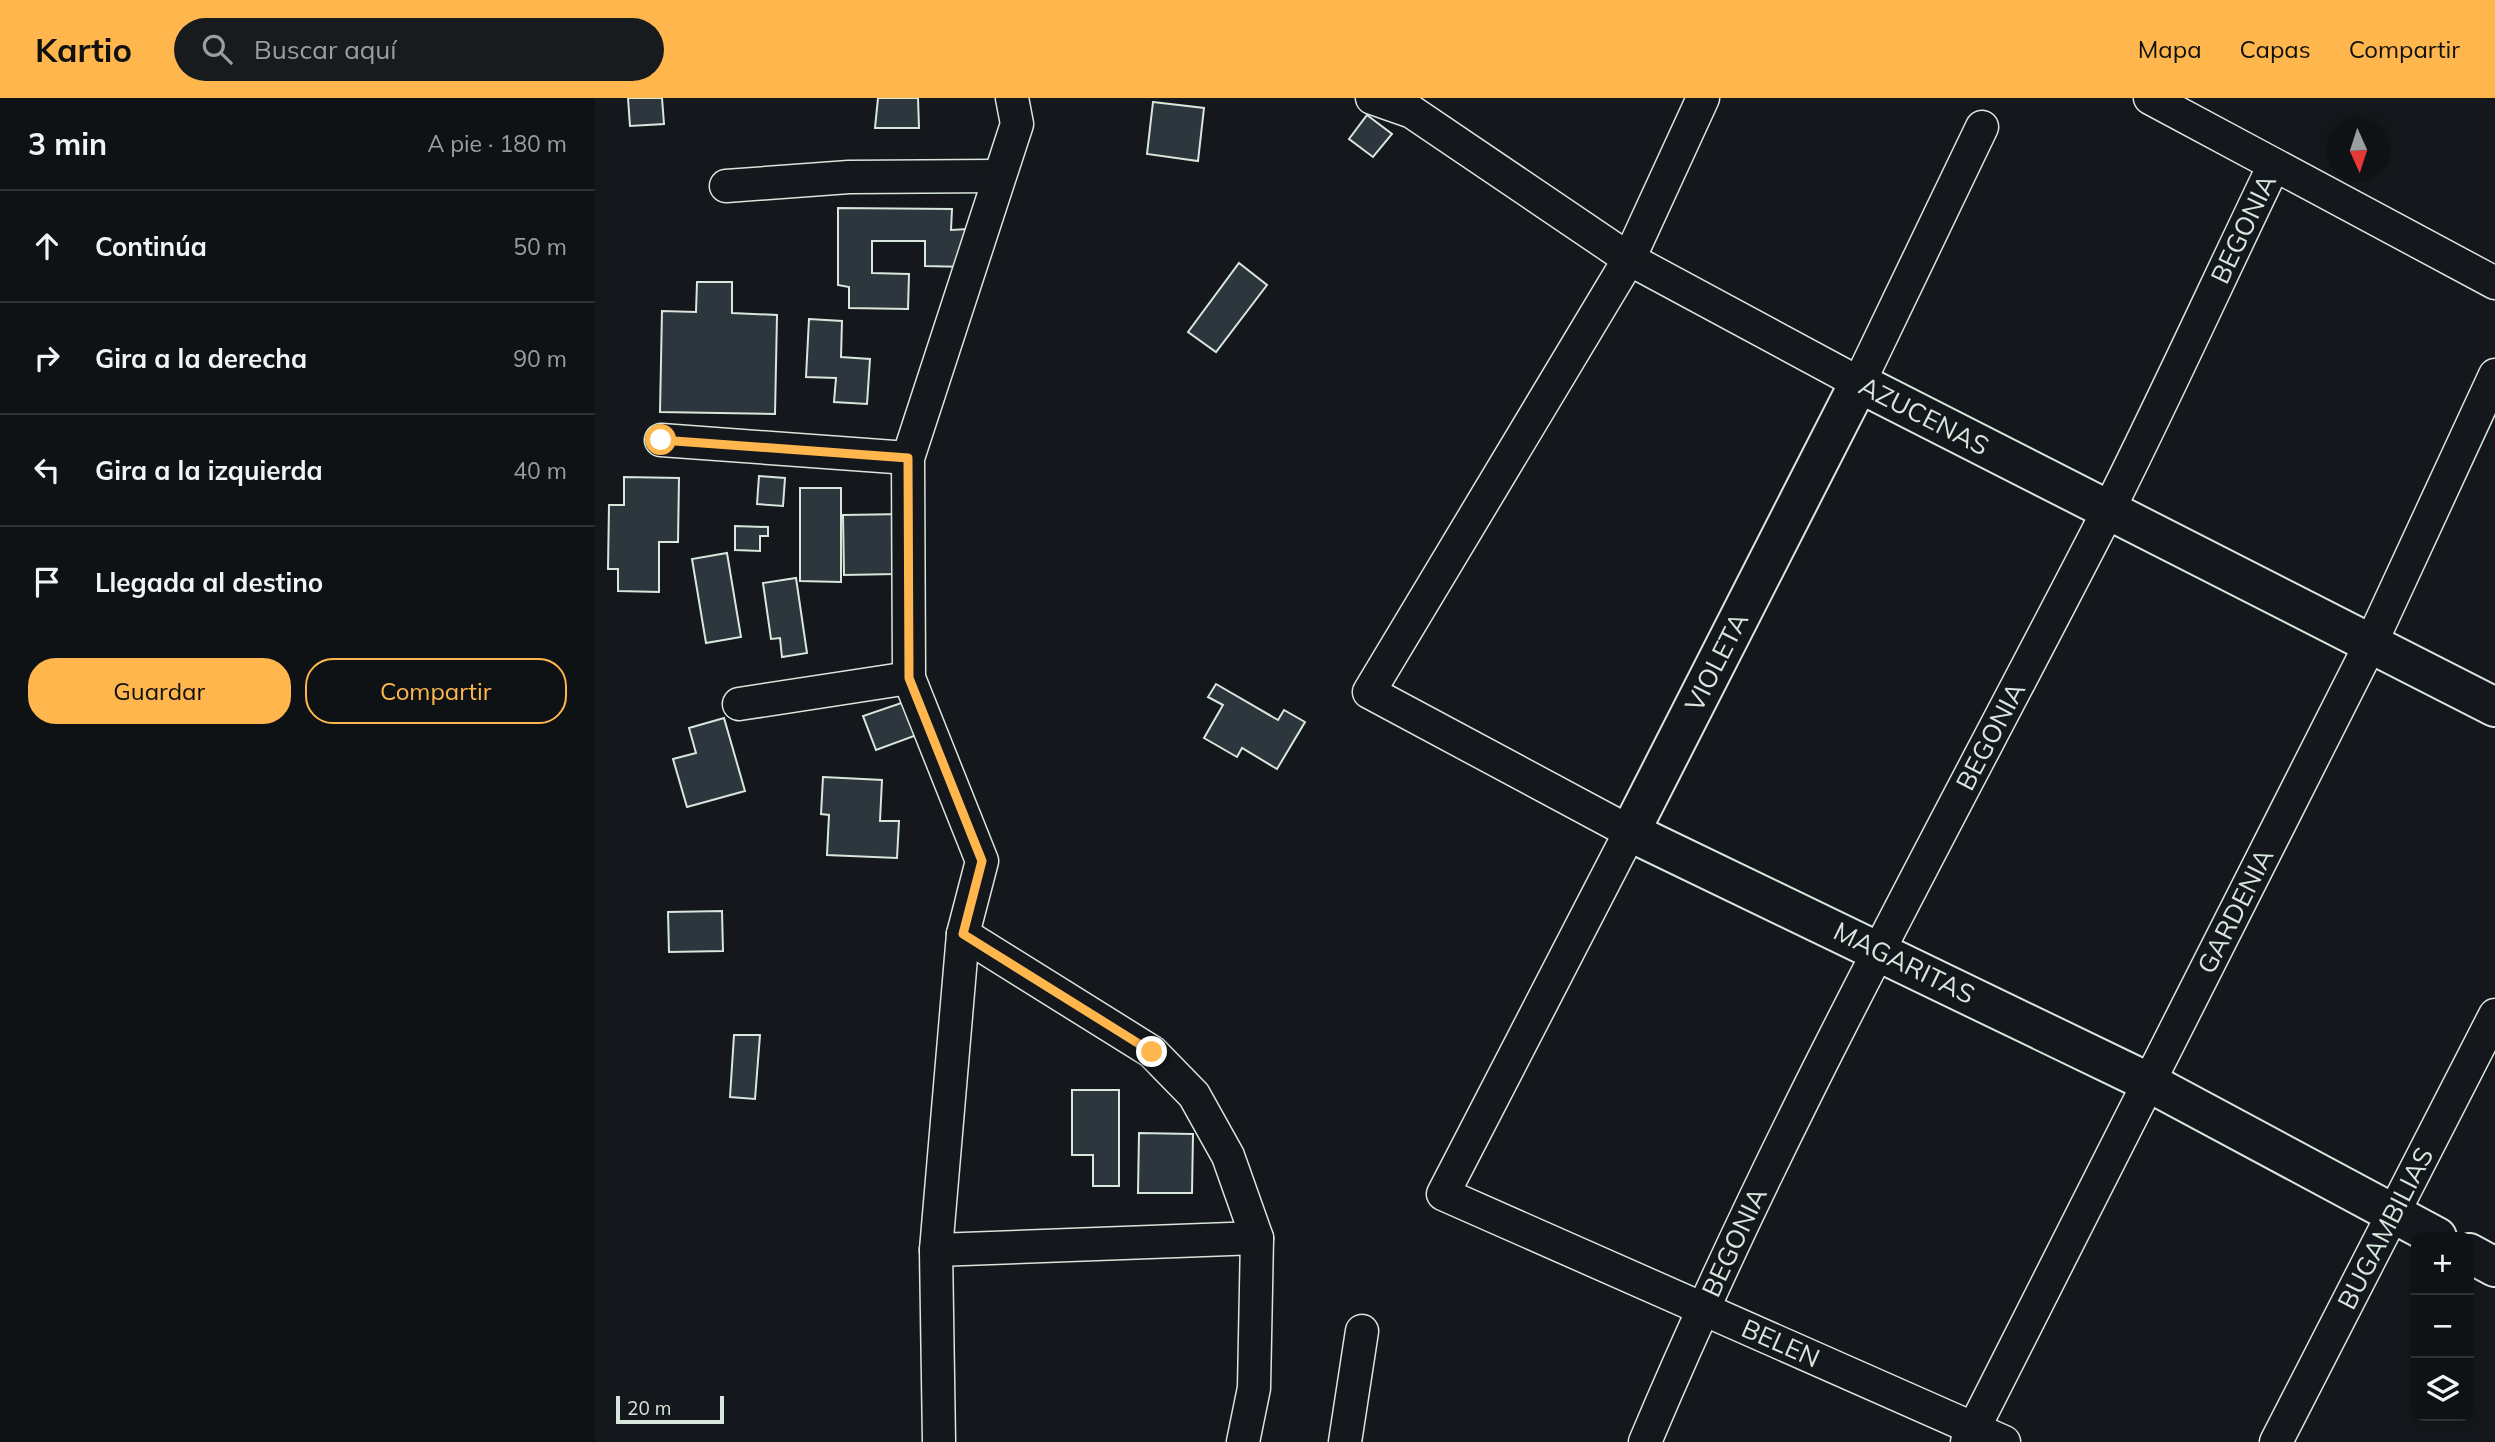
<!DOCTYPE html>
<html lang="es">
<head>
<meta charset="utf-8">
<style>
	:root { --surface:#0f1215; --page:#181b1e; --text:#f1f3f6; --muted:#9b9ea0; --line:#2f3234; --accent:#ffb74d }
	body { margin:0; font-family:Mulish,sans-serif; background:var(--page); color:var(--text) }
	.controls { position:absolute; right:21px; bottom:21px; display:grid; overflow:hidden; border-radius:14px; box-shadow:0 4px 10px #0003 }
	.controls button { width:63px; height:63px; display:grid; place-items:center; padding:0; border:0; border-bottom:2px solid var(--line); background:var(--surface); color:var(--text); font:35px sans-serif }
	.compass { position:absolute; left:1732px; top:21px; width:63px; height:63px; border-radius:50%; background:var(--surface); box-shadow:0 4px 10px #0003; rotate:177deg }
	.scale { position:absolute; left:21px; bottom:18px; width:108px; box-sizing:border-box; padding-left:7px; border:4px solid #d8e6dc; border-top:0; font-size:19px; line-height:24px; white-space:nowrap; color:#d8e6dc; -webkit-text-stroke:5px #14181c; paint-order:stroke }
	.stop { position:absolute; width:21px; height:21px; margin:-16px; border:5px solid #ffb74d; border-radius:50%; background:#fff }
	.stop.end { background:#ffb74d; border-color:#fff; box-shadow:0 2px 7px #0008 }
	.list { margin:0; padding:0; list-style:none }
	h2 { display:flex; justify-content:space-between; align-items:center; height:91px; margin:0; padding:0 28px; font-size:30px }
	h2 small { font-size:23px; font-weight:400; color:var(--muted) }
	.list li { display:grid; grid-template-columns:46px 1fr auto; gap:21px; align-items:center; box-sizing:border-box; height:112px; padding:0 28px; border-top:2px solid var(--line) }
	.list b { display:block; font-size:26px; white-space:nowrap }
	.list em { font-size:23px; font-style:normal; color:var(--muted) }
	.actions { display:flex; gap:14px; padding:21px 28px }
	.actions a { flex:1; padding:16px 0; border:2px solid var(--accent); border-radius:28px; text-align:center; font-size:24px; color:var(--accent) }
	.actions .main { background:var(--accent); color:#111 }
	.icon { flex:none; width:38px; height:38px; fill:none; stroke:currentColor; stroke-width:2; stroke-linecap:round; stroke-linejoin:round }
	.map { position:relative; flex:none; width:1900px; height:1344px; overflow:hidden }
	header { display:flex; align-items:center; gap:42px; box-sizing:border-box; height:98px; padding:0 35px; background:var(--accent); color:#111 }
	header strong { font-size:33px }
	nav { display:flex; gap:38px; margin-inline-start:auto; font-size:24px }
	.search { width:490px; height:63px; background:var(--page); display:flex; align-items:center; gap:18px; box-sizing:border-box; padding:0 24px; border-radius:38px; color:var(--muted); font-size:26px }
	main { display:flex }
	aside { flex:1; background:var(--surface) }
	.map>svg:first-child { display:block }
</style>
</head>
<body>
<header>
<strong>Kartio</strong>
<div class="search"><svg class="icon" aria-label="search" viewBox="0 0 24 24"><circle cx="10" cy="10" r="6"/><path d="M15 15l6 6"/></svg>Buscar aquí</div>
<nav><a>Mapa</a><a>Capas</a><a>Compartir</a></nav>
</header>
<main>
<aside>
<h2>3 min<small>A pie · 180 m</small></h2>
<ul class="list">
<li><svg class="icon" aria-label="ahead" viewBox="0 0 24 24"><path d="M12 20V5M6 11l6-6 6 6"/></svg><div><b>Continúa</b></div><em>50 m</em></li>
<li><svg class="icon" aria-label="right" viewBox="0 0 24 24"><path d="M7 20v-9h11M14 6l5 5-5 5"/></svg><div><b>Gira a la derecha</b></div><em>90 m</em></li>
<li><svg class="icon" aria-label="left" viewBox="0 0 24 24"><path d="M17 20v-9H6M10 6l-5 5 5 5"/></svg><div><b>Gira a la izquierda</b></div><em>40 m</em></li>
<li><svg class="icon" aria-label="arrive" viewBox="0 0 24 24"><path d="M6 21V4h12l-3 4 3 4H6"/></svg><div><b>Llegada al destino</b></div></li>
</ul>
<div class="actions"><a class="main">Guardar</a><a>Compartir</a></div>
</aside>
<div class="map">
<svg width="1900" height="1344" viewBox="0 0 1900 1344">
	<rect width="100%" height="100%" fill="#14181c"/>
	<g fill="#2c363c" stroke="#d8e6dc" stroke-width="2">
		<path d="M 33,0 L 67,0 L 69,26 L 35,28 Z"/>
		<path d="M 283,0 L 323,0 L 324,30 L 280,30 Z"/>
		<path d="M 558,4 L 609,10 L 603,63 L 552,56 Z"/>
		<path d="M 772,17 L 797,36 L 778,59 L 754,41 Z"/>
		<path d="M 243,110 L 357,111 L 356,132 L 373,131 L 373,169 L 330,168 L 330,143 L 277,143 L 277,175 L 314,176 L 313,211 L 254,210 L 254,189 L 243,187 Z"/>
		<path d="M 644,165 L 672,187 L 621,254 L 593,234 Z"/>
		<path d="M 102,184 L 137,184 L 137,215 L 182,217 L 180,316 L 65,314 L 67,213 L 101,214 Z"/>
		<path d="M 214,221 L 247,223 L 246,259 L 275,261 L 272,306 L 239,304 L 241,280 L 211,279 Z"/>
		<path d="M 164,378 L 190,380 L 188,408 L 162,406 Z"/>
		<path d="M 29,379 L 84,380 L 83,444 L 64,444 L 64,494 L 23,493 L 23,471 L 13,471 L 14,407 L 29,407 Z"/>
		<path d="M 205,390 L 246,390 L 246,484 L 205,483 Z"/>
		<path d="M 309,416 L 301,476 L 249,477 L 248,417 Z"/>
		<path d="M 140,428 L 173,429 L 173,438 L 165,438 L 165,453 L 140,452 Z"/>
		<path d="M 132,455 L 146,539 L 111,545 L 97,461 Z"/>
		<path d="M 201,480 L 212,555 L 187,559 L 185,540 L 176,541 L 168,485 Z"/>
		<path d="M 621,586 L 683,622 L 689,612 L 710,624 L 682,671 L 647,650 L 642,659 L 609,640 L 628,607 L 613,599 Z"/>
		<path d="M 318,601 L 330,634 L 281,652 L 268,618 Z"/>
		<path d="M 129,620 L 150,693 L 92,709 L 78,661 L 101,655 L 94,630 Z"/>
		<path d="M 228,679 L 287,682 L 285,723 L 304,723 L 302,760 L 232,757 L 234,717 L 226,716 Z"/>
		<path d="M 127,813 L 128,853 L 74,854 L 73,814 Z"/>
		<path d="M 139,937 L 165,937 L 160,1001 L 135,999 Z"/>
		<path d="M 477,992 L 524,992 L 524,1088 L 498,1088 L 498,1057 L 477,1057 Z"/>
		<path d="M 544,1035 L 598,1036 L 597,1095 L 543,1095 Z"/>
	</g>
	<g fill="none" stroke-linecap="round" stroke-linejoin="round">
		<g stroke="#d8e6dc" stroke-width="35">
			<g id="minor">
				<path d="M 777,0 L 817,14 L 1034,161 L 1264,285 L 1387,29"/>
				<path id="s1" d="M 1108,0 L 1034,161 L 774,594 L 1035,734 L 848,1096 L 1409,1344"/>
				<path d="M 1555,0 L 1900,185"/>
				<path d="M 131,88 L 254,79 L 402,78"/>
				<path d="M 66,342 L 313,360"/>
				<path d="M 144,606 L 314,580"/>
				<path d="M 368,836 L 557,954 L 599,997 L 633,1058 L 662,1140 L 659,1290 L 648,1344"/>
				<path d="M 341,1152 L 662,1140"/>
				<path d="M 344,1344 L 341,1152 L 368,836 L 387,763 L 314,580 L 313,360 L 422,26 L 417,0"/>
				<path d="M 750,1344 L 767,1233"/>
				<path id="s2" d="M 1050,1344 C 1184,1025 1354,723 1512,415 C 1570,300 1623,183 1679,67"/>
				<path id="s3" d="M 1372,1344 L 1776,545 L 1900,277"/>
				<path id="s4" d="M 1681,1344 L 1900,917"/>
			</g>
		</g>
		<g stroke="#d8e6dc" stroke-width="42">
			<g id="tertiary">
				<path id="s5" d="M 1842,1139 L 1555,985 L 1035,734 L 1264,285 L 1900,609"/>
				<path d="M 1874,1155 L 1900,1169"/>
			</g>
		</g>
		<use href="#minor" stroke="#14181c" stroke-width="32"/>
		<use href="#tertiary" stroke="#14181c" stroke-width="38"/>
	</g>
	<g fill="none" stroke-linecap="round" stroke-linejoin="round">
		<path stroke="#ffb74d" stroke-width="9" d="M 66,342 L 313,360 L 314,580 L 387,763 L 368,836 L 557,954"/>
	</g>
	<g text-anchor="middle" stroke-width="5" stroke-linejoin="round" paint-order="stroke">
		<g font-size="26" fill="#d8e6dc" stroke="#14181c">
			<text dy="9" stroke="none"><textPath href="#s2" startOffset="1353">BEGONIA</textPath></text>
			<text dy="9" stroke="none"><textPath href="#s5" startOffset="1480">AZUCENAS</textPath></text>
			<text dy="9" stroke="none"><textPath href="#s5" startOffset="1094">VIOLETA</textPath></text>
			<text dy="9" stroke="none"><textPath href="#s2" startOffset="786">BEGONIA</textPath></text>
			<text dy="9" stroke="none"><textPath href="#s3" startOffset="595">GARDENIA</textPath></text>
			<text transform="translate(1309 865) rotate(26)" y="9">MAGARITAS</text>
			<text dy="9" stroke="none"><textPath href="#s4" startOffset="240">BUGAMBILIAS</textPath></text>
			<text dy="9" stroke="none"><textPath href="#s2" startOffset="219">BEGONIA</textPath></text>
			<text dy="9" stroke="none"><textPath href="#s1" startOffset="1755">BELEN</textPath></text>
		</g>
	</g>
</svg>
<div class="controls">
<button>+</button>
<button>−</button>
<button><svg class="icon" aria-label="layers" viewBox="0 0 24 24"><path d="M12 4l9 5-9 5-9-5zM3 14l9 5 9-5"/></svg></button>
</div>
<svg class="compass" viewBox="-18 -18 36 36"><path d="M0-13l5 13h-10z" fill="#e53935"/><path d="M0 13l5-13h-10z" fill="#9b9ea0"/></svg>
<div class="scale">20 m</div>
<div class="stop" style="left:66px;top:342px"></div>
<div class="stop end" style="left:557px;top:954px"></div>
</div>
</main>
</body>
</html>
